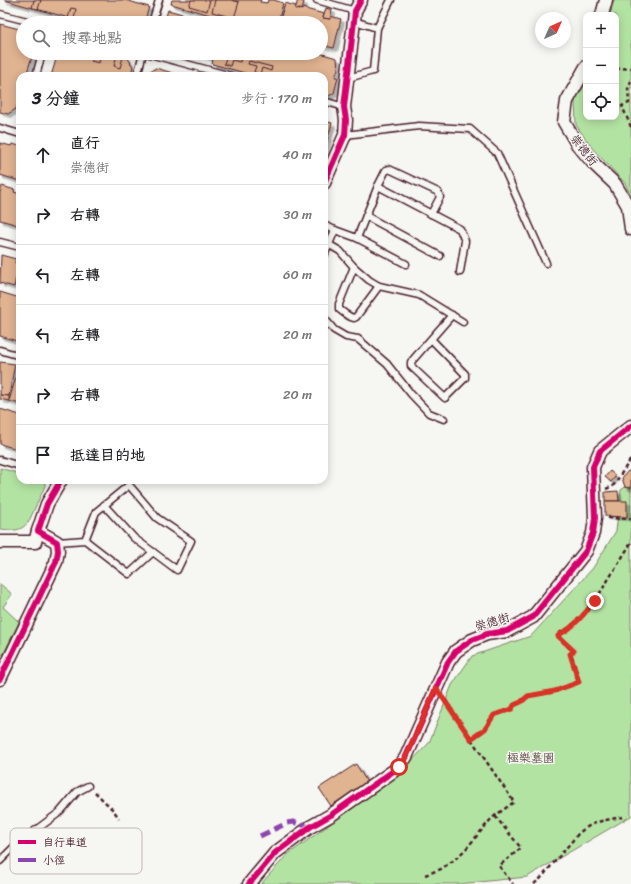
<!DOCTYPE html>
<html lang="zh-TW">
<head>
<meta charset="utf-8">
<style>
	:root { --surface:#fff; --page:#f2f2f2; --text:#202124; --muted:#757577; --line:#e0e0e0 }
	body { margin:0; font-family:Sriracha,"LXGW WenKai TC",sans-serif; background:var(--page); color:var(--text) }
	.controls { position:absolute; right:12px; top:12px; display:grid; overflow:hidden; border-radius:8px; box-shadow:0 2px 10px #0003 }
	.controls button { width:36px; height:36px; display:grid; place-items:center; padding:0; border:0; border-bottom:1px solid var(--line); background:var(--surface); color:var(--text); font:20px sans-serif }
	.compass { position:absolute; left:535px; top:12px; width:36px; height:36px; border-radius:50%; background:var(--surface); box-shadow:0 2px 10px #0003; rotate:45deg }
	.stop { position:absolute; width:12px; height:12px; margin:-9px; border:3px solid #d93025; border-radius:50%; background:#fff }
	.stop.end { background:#d93025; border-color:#fff; box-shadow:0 1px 4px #0008 }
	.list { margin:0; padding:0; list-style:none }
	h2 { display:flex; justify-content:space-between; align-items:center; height:52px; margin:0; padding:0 16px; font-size:17px }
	h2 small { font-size:13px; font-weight:400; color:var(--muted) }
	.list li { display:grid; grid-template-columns:26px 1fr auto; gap:12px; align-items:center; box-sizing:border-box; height:60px; padding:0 16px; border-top:1px solid var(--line) }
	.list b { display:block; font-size:15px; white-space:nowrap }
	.list p { margin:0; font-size:13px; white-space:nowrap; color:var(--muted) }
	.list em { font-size:13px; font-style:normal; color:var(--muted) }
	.icon { flex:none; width:22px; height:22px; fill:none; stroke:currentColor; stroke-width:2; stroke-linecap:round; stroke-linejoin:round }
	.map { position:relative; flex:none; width:631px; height:884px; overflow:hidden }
	.search { position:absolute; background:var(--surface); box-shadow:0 2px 10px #0003; left:16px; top:16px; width:312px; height:44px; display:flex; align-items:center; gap:10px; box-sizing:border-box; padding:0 14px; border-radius:22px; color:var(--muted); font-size:15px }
	.panel { position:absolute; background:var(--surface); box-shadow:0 2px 10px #0003; left:16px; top:72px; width:312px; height:412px; border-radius:12px }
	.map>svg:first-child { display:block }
</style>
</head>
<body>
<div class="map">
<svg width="631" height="884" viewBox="0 0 631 884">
	<defs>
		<filter id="shadow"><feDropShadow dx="3.5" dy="3.5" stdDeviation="0" flood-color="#0004"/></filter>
	</defs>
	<rect width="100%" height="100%" fill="#f6f6f2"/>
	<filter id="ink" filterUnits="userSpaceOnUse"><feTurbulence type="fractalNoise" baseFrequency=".025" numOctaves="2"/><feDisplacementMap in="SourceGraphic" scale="8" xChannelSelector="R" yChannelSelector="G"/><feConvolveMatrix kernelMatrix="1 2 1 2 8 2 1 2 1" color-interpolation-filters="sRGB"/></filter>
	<g filter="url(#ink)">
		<g fill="#b3e3a3" stroke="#7e8167">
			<path d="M 614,0 L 631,0 L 631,196 L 625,183 L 592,148 L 576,125 L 575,100 L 586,83 L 586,117 L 616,117 L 616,15 L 610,15 Z"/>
			<path d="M 0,468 L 20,474 L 20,480 L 42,480 L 45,483 L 45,486 L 29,521 C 20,533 13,530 0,529 Z"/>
			<path d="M 631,483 L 631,816 L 527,877 L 459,884 L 261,884 L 287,855 L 397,776 L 429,743 L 452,685 L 472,656 L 531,636 L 593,568 L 616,531 L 621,490 Z"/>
			<path d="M 0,584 L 12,594 L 3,607 L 19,622 L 3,655 L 0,654 Z"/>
		</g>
		<g fill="#e0b391" stroke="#4a1f2b" filter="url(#shadow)">
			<path d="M 4,0 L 125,0 L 149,7 L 144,23 L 87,23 Z"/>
			<path d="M 34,0 L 41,0 L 38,9 L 32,8 Z"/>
			<path d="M 172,0 L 261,0 L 260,2 L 267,3 L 268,0 L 274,0 L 283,3 L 278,23 L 239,23 L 171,4 Z"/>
			<path d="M 191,0 L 210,0 L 207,11 L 189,6 Z"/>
			<path d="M 215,0 L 231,0 L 239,2 L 234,18 L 212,12 Z"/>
			<path d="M 298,0 L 304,2 L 302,10 L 295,9 Z"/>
			<path d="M 285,3 L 296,6 L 295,9 L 299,10 L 299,9 L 302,10 L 302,8 L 324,14 L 323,18 L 330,19 L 330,16 L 341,19 L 334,48 L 321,45 L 321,23 L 279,23 Z"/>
			<path d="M 71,8 L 76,9 L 74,19 L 68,18 Z"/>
			<path d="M 326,8 L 332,10 L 330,19 L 323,18 Z"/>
			<path d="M 168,10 L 186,15 L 183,23 L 164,23 Z"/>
			<path d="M 195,19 L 211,23 L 211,21 L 218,23 L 194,23 Z"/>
			<path d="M 0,24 L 23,30 L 23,53 L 33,53 L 26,76 L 20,76 L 20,97 L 16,109 L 8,114 L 0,112 Z"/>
			<path d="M 58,53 L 109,53 L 128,58 L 133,67 L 130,76 L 51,76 Z"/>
			<path d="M 94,53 L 101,53 L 99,63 L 91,61 Z"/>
			<path d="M 202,53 L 319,53 L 337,58 L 338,69 L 335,77 L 338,77 L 334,93 L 329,96 L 324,95 L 324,76 L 256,76 L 212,64 L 213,59 L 202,55 Z"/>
			<path d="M 117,55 L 123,57 L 120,68 L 114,66 Z"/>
			<path d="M 227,55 L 241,59 L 240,62 L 232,60 L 230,66 L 224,64 Z"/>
			<path d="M 249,61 L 272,67 L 271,71 L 262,68 L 260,74 L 254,72 L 256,66 L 248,64 Z"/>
			<path d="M 156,68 L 179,75 L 178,76 L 149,76 L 150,71 Z"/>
			<path d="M 324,121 L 332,123 L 324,152 Z"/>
			<path d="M 0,143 L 11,146 L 12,144 L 20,146 L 20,181 L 0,175 Z"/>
			<path d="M 2,186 L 15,190 L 14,192 L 20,194 L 20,218 L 18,225 L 0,220 L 0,193 Z"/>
			<path d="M 1,255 L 16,259 L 15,263 L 20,264 L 14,287 L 0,283 Z"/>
			<path d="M 20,264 L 20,288 L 19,288 L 20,284 L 15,282 Z"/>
			<path d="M 0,292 L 20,298 L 20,342 L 0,336 Z"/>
			<path d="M 0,362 L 15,364 L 9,396 L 0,395 Z"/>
			<path d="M 17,373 L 20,373 L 20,404 L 9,401 Z"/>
			<path d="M 0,395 L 9,396 L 9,401 L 0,399 Z"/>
			<path d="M 0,409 L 20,415 L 20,450 L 0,444 Z"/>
			<path d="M 610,471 L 616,476 L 611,482 L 605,477 Z"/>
			<path d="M 628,471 L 631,472 L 631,488 L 625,487 L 622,478 Z"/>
			<path d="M 618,491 L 619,501 L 605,501 L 605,492 Z"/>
			<path d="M 605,501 L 627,501 L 627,517 L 605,516 Z"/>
			<path d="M 356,764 L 367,782 L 331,806 L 319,788 Z"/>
		</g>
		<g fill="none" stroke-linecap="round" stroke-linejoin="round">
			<g stroke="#4a1f2b" stroke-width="9">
				<g id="lane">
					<path d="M 317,0 L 355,11"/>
					<path d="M 0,14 L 35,23"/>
					<path d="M 354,21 L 377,28"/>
					<path d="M 152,23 L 159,0"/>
					<path d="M 146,53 L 231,76"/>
					<path d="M 36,76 L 42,53"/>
					<path d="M 137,76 L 143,53"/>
					<path d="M 348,78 L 373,71 L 377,28 L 391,0"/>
					<path d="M 324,101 L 344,107"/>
					<path d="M 0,128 L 20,134"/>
					<path d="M 345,135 L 419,126 L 470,129 L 497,153 L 546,263"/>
					<path d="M 378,186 L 460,229 L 465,241 L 460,272"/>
					<path d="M 366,216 L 440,256"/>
					<path d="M 324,225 L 335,230 L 324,256"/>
					<path d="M 335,230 L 357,238 L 406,264"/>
					<path d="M 357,238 L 378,186 L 386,170 L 389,169 L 438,192 L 440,197 L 431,214"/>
					<path d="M 0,242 L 20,247"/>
					<path d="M 328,244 L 340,251 L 354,267 L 369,280 L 379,286 L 419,295 L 463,322"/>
					<path d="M 354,267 L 339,304 L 339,309 C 344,313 348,317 354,318 L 356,317 L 379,286"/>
					<path d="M 324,318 L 334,330 L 346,337 L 358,339 L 387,364 L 411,394 L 429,413 L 444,419"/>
					<path d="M 431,339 L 465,374 L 465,378 L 445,398 L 411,366 L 411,362 L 452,315"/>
					<path d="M 0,350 L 20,356"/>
					<path d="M 0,460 L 20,466"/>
					<path d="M 104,505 L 134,538 L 153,552"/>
					<path d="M 57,542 L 85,540 L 129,574 L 153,552 L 177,570 L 191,541 L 157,518 L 129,485 L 96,512 L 85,540"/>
					<path d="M 0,861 L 17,844 L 60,812 L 77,792 L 88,786"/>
				</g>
			</g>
			<g stroke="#4a1f2b" stroke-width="15">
				<g id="street">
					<path d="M 602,15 L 606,0"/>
					<path d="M 586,67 L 567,101 L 564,122 L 577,144 L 594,164 L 615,184 L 628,206 L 631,229"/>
					<path d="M 324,183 L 345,135 L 346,120 L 344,107 L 354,21 L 355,11 L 361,0"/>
					<path d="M 0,542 L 35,542 L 38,531"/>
					<path d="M 0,679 L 56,562 L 58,551 L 57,542 L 38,531 L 47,504 L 61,480"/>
					<path d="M 249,884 L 275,853 L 310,827 L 331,815 L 399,767 L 406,757 L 448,662 L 456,651 L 472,640 L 487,634 L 507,631 L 533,617 L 586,551 L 593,533 L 595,518 L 593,467 L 600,451 L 631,426"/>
				</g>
			</g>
			<g stroke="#4a1f2b" stroke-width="2.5" stroke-dasharray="4 3" stroke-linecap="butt">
				<path d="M 616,69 L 631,68"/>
				<path d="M 631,81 L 628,89 L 629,103 L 622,106 L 631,127"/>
				<path d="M 606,489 L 613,486 L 631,459"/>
				<path d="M 608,518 L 631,519"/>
				<path d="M 445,700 L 471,739"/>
				<path d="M 95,792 L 114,811 L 119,818"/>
				<path d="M 495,816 L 521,848 L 499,866 L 513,884"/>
				<path d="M 52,831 L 82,860"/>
				<path d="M 425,875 L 441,869 L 454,860 L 465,850 L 492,818 L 514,802 L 471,739 L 485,729 L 494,715 L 512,709 L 514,705 L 521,702 L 528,696 L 555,691 L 579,682 L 571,654 L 573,651 L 558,636 L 561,632 L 570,628 L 585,613 L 595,601 L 631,543"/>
				<path d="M 534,884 L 541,878 L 578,834 C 592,821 605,820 623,817"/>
			</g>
			<use href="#lane" stroke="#f6f6f2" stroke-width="6"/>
			<use href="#street" stroke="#f6f6f2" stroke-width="12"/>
			<path stroke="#8e44ad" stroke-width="5" stroke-dasharray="10 5" stroke-linecap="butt" d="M 260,836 L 287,823 L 293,822 L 310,827"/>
			<g stroke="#f6f6f2" stroke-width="8">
				<g id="cycleway">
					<path d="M 324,183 L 345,135 L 346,120 L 344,107 L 354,21 L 355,11 L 361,0"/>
					<path d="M 0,679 L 56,562 L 58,551 L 57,542 L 38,531 L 47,504 L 61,480"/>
					<path d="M 249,884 L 275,853 L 310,827 L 331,815 L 399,767 L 406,757 L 448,662 L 456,651 L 472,640 L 487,634 L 507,631 L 533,617 L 586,551 L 593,533 L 595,518 L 593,467 L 600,451 L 631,426"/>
				</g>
			</g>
			<use href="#cycleway" stroke="#d6006c" stroke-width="6"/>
		</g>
	</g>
	<g fill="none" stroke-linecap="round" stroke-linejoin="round" filter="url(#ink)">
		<path stroke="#d93025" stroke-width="5" d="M 399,767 L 406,757 L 436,688 L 471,739 L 485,729 L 494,715 L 512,709 L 514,705 L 521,702 L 528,696 L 555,691 L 579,682 L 570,654 L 574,651 L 558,636 C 562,632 567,631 571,627 C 580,620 587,610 595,601"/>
	</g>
	<g text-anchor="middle" stroke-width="3" stroke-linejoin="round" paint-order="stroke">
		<g font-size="12" fill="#4a1f2b" stroke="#f6f6f2">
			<text transform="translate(584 150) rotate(52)" y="4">崇德街</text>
			<text transform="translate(492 622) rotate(-17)" y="4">崇德街</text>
		</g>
		<g font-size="12" fill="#645049" stroke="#f6f6f2">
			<text x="531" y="762">極樂墓園</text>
		</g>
	</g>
	<rect x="10" y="828" width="132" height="46" rx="6" fill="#f6f6f2" stroke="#c2b6b6" stroke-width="1"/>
	<rect x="18" y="840" width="18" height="4" fill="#d6006c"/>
	<rect x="18" y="858" width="18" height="4" fill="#8e44ad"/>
	<g font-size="11" fill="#4a1f2b">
		<text x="43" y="846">自行車道</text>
		<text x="43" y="864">小徑</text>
	</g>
</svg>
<div class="controls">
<button>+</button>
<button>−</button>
<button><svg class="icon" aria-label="locate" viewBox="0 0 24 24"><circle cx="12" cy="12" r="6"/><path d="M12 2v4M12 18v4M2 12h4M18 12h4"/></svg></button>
</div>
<svg class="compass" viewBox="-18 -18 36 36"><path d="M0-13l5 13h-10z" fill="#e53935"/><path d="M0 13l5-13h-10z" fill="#757577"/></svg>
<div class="stop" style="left:399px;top:767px"></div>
<div class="stop end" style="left:595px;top:601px"></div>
<div class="search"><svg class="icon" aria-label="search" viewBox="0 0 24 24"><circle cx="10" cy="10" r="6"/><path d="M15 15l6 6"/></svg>搜尋地點</div>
<section class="panel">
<h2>3 分鐘<small>步行 · 170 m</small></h2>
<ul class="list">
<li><svg class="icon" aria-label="ahead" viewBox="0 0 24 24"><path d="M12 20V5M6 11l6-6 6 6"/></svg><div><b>直行</b><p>崇德街</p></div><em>40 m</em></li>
<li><svg class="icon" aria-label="right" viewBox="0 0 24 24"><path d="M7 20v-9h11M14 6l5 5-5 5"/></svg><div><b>右轉</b></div><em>30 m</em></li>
<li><svg class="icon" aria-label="left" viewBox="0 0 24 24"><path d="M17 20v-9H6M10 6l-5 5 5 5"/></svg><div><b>左轉</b></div><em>60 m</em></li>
<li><svg class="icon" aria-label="left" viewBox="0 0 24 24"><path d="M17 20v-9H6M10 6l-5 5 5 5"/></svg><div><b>左轉</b></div><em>20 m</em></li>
<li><svg class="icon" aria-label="right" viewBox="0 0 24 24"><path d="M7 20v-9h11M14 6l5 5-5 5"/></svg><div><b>右轉</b></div><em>20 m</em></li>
<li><svg class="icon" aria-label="arrive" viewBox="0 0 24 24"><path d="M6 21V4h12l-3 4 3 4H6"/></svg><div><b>抵達目的地</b></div></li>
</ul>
</section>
</div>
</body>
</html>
